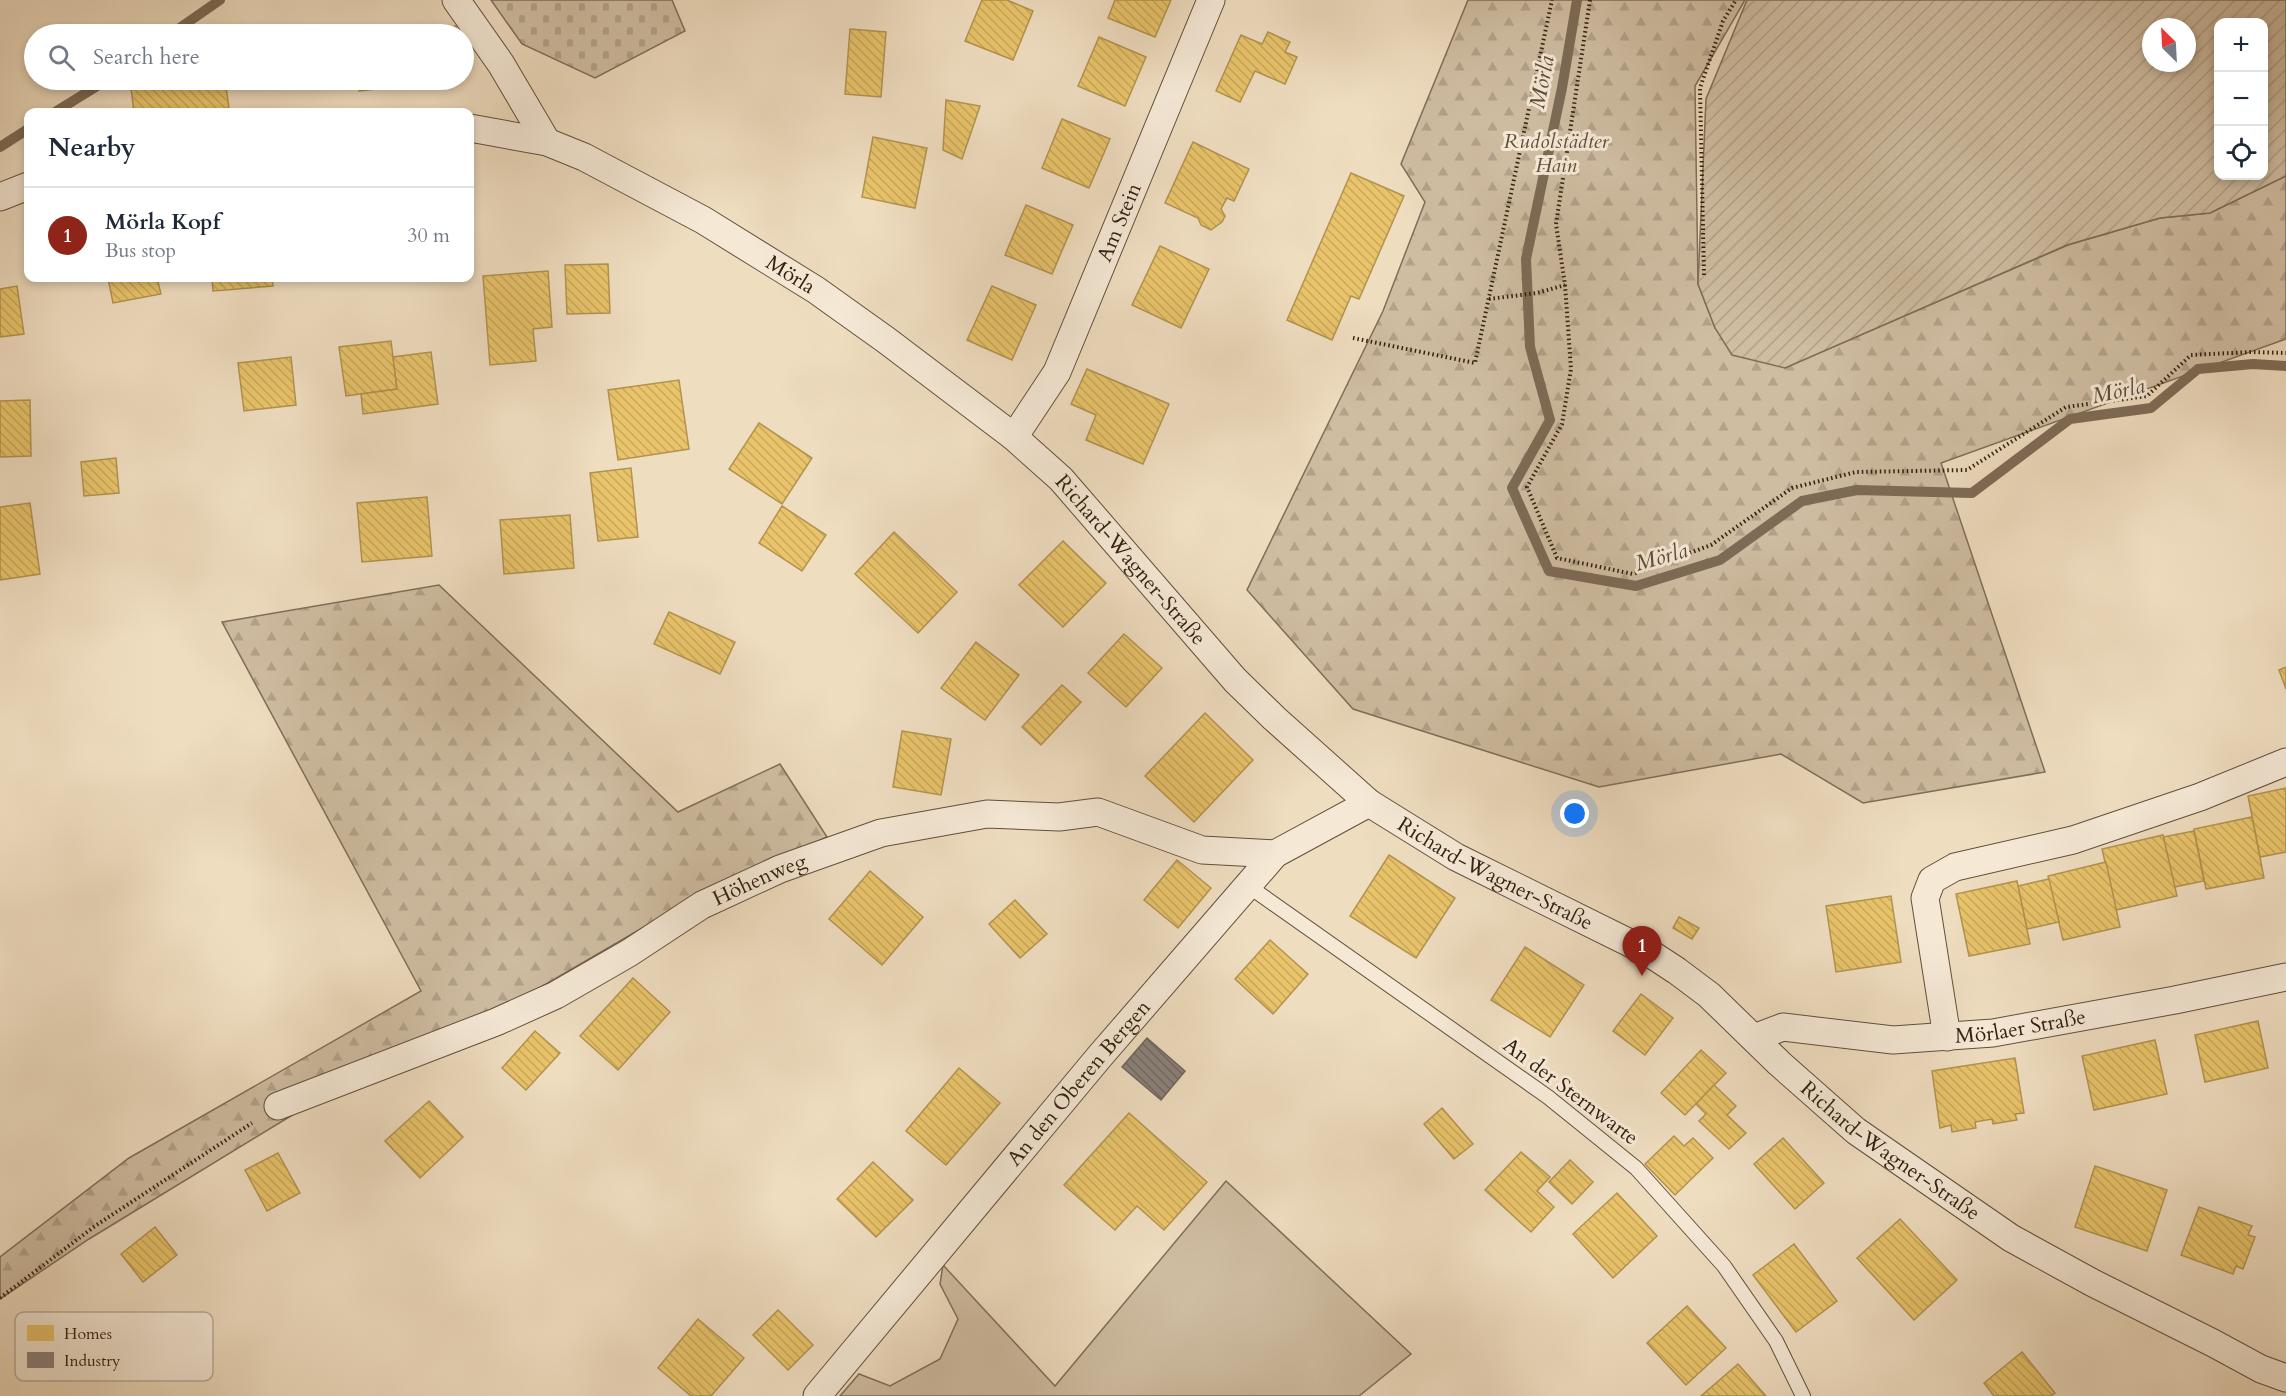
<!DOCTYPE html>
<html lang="en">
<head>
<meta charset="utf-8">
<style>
	:root { --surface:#fff; --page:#f2f2f3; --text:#1f2937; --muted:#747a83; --line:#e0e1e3; --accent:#8f2418 }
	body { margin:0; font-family:Cardo,serif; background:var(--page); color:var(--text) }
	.controls { position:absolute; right:18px; top:18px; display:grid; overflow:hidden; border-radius:12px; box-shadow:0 3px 9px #0003 }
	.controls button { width:54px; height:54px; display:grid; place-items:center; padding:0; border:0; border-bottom:2px solid var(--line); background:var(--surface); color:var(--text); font:30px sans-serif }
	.compass { position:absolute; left:2142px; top:18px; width:54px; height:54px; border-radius:50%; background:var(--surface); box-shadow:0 3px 9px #0003; rotate:336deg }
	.you { position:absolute; left:1575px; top:814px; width:21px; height:21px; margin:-15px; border:4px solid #fff; border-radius:50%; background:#1a73e8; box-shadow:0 0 0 9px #1a73e833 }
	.badge { display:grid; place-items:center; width:39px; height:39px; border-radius:50%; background:var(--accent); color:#fff; font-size:20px; font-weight:700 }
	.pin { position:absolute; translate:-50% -50px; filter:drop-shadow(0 2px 3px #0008) }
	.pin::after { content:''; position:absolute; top:32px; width:21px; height:18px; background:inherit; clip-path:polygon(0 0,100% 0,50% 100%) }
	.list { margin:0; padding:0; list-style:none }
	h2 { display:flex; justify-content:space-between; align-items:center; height:78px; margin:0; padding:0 24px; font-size:26px }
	h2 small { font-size:20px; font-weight:400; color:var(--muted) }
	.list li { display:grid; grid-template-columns:39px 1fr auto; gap:18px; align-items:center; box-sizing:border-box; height:96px; padding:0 24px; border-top:2px solid var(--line) }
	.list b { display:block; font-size:22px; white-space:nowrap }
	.list p { margin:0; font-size:20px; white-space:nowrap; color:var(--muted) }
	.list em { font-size:20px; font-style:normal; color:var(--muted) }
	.icon { flex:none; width:33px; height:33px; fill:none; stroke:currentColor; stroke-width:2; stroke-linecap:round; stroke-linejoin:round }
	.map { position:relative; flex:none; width:2286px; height:1396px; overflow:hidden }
	.search { position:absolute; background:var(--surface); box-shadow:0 3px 9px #0003; left:24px; top:24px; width:450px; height:66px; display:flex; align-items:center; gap:15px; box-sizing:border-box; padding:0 21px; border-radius:33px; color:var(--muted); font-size:22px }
	.panel { position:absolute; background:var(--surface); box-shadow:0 3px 9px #0003; left:24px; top:108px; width:450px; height:174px; border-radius:12px }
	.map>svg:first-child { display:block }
</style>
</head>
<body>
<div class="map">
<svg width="2286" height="1396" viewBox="0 0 2286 1396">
	<defs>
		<pattern id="forest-firs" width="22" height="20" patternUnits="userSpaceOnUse" patternTransform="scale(1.5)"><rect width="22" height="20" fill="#cfbda2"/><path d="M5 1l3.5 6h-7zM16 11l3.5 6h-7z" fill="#b2a28a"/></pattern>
		<pattern id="cemetery-stones" width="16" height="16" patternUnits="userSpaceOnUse" patternTransform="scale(1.5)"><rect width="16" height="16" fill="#cfbda2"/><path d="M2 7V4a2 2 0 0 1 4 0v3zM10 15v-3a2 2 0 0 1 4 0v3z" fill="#b2a28a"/></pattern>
		<pattern id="garden-furrows" width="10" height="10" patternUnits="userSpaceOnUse" patternTransform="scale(1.5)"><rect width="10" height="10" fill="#cfbda2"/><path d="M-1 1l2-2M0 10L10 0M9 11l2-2" fill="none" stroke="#b2a28a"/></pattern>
		<pattern id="homes-back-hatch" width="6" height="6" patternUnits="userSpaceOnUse" patternTransform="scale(1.5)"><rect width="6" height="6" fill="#e9c46a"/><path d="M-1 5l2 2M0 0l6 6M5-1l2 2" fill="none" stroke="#c8a85b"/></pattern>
		<pattern id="industry-back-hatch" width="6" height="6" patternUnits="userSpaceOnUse" patternTransform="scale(1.5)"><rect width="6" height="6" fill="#8a817c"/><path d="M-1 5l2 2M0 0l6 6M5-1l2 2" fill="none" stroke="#716964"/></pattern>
	</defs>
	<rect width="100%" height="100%" fill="#efddc0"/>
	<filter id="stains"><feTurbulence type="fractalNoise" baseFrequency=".00333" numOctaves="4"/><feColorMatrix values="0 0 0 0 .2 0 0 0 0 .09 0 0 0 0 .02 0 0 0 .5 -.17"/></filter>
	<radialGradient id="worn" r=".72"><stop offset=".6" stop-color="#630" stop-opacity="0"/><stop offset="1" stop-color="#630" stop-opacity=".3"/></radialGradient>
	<path fill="#cfbda2" stroke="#806e59" stroke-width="1.5" d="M 1226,1181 L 1411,1354 L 1359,1396 L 840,1396 L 859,1374 L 890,1386 L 940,1359 L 958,1319 L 940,1284 L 943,1265 L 1055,1386 Z"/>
	<g fill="url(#forest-firs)" stroke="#806e59" stroke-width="1.5">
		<path d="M 1468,0 L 1745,0 L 1695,86 L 1698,284 L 1715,328 L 1785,368 L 2068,245 L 2160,218 L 2210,213 L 2286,176 L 2286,339 L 1941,463 L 2045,772 L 1863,803 L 1781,754 L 1599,787 L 1353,709 L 1247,590 L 1383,311 L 1425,202 L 1401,164 Z"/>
		<path d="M 439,585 L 678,812 L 780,764 L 827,837 L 687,902 L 522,998 L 294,1114 L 89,1239 L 0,1299 L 0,1257 L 129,1158 L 421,991 L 222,622 Z"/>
	</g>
	<path fill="url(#cemetery-stones)" stroke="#806e59" stroke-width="1.5" d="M 491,0 L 672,0 L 685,31 L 595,78 L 522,44 Z"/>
	<path fill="url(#garden-furrows)" stroke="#806e59" stroke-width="1.5" fill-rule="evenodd" d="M 1747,0 L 2286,0 L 2286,176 L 2210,213 L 2160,218 L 2067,245 L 1785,368 L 1732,355 L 1715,328 L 1698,284 L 1706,99 ZM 2218,22 L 2264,22 L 2264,176 L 2218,176 ZM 2151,27 L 2187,27 L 2187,63 L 2151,63 Z"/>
	<g fill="url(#homes-back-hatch)" stroke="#b2934f" stroke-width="1.5">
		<path d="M 982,0 L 1007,0 L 1033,11 L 1013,60 L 965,41 Z"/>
		<path d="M 1115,0 L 1171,0 L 1155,37 L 1108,18 Z"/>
		<path d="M 456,26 L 457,34 L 383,34 Z"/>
		<path d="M 850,29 L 886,32 L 881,97 L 845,94 Z"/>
		<path d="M 1268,32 L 1290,42 L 1285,52 L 1297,57 L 1285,84 L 1255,71 L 1240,102 L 1216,91 L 1241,35 L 1262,44 Z"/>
		<path d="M 1099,37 L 1146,57 L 1125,106 L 1078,86 Z"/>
		<path d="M 130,80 L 225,80 L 229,108 L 198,112 L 134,112 Z"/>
		<path d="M 358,80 L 461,80 L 359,91 Z"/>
		<path d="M 946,100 L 980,106 L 962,159 L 943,150 Z"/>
		<path d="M 1062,119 L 1110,139 L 1089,188 L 1042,168 Z"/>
		<path d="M 873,137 L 927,148 L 915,208 L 862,197 Z"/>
		<path d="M 1193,142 L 1249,169 L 1234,201 L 1227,198 L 1221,209 L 1225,216 L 1222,222 L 1211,230 L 1201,225 L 1198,218 L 1165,203 Z"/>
		<path d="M 1351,173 L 1404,196 L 1359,299 L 1351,296 L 1332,340 L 1287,320 Z"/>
		<path d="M 1026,205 L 1073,225 L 1052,274 L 1005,255 Z"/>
		<path d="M 1160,246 L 1209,269 L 1181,328 L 1132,305 Z"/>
		<path d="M 608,264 L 610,313 L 567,314 L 565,265 Z"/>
		<path d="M 548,271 L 552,327 L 533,329 L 536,361 L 490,365 L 483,276 Z"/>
		<path d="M 108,278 L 157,278 L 161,294 L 113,303 Z"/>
		<path d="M 212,278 L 272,278 L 273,286 L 213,291 Z"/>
		<path d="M 17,286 L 24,334 L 0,337 L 0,289 Z"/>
		<path d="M 992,286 L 1036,305 L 1012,360 L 967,340 Z"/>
		<path d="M 391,341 L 397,389 L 346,396 L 339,347 Z"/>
		<path d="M 431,352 L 438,404 L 363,414 L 361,394 L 397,389 L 393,357 Z"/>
		<path d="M 291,357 L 296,405 L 244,411 L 238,363 Z"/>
		<path d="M 1087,369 L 1169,404 L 1143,464 L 1086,440 L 1096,415 L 1071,404 Z"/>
		<path d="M 679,380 L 689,449 L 618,460 L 608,390 Z"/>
		<path d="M 30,400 L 31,456 L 0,457 L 0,401 Z"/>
		<path d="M 759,423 L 812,458 L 782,504 L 729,469 Z"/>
		<path d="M 116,458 L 119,493 L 84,496 L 81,462 Z"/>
		<path d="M 631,468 L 638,537 L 598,541 L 590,473 Z"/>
		<path d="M 427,497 L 432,556 L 362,562 L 357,503 Z"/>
		<path d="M 30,503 L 40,574 L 0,580 L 0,507 Z"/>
		<path d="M 782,506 L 826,535 L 802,571 L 759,543 Z"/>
		<path d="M 570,515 L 574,568 L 504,574 L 500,520 Z"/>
		<path d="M 894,532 L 957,592 L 918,633 L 855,574 Z"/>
		<path d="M 1063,541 L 1106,583 L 1063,627 L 1019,585 Z"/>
		<path d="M 669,612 L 735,642 L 720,674 L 654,644 Z"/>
		<path d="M 1124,634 L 1162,668 L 1126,707 L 1088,673 Z"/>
		<path d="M 976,642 L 1019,675 L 985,720 L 941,688 Z"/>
		<path d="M 2286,667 L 2286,689 L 2279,670 Z"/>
		<path d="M 1062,685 L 1081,702 L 1041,745 L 1022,727 Z"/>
		<path d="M 1205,713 L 1253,760 L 1194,822 L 1145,776 Z"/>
		<path d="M 902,731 L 951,739 L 941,795 L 893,787 Z"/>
		<path d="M 2286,788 L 2286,852 L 2260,857 L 2248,796 Z"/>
		<path d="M 2252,817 L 2264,878 L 2206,889 L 2194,829 Z"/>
		<path d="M 2194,831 L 2204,881 L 2174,887 L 2163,837 Z"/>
		<path d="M 2163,835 L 2177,896 L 2116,910 L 2102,849 Z"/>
		<path d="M 1389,855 L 1455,898 L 1416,958 L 1350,916 Z"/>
		<path d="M 1177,860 L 1211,888 L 1178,928 L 1144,900 Z"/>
		<path d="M 2106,862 L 2120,927 L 2063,940 L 2048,876 Z"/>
		<path d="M 870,871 L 923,917 L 882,965 L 829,919 Z"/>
		<path d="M 2049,879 L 2059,922 L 2027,929 L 2018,886 Z"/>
		<path d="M 2017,881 L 2030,944 L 1969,956 L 1956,894 Z"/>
		<path d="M 1891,896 L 1901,962 L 1836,972 L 1826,906 Z"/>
		<path d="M 1015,900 L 1047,934 L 1020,958 L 989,924 Z"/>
		<path d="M 1679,917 L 1699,928 L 1692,939 L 1673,928 Z"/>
		<path d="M 1270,940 L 1308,974 L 1273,1014 L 1235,979 Z"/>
		<path d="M 1525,947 L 1584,985 L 1550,1037 L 1491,1000 Z"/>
		<path d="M 633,978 L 670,1012 L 618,1070 L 580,1036 Z"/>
		<path d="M 1641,994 L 1673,1018 L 1645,1055 L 1613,1031 Z"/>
		<path d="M 2258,1021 L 2268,1068 L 2205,1082 L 2195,1035 Z"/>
		<path d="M 535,1031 L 560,1053 L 526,1090 L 502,1068 Z"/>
		<path d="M 2155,1040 L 2167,1094 L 2094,1110 L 2082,1056 Z"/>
		<path d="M 1701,1050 L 1726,1073 L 1685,1115 L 1661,1093 Z"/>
		<path d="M 2015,1058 L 2024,1113 L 2015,1114 L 2017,1120 L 1993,1124 L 1992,1119 L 1975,1122 L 1976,1128 L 1952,1132 L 1951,1125 L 1940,1128 L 1932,1071 Z"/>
		<path d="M 959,1068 L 1000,1103 L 946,1165 L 906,1131 Z"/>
		<path d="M 1714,1085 L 1736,1106 L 1727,1115 L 1746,1133 L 1729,1149 L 1699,1121 L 1706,1114 L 1696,1104 Z"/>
		<path d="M 429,1101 L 463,1137 L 420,1178 L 385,1141 Z"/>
		<path d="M 1442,1108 L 1473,1144 L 1454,1159 L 1424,1124 Z"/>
		<path d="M 1129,1113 L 1207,1182 L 1164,1230 L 1137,1206 L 1115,1230 L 1064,1185 Z"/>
		<path d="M 1674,1136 L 1684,1146 L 1693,1138 L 1713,1158 L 1675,1195 L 1645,1164 Z"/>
		<path d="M 1783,1138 L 1824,1183 L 1795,1209 L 1754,1164 Z"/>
		<path d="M 1521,1152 L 1550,1177 L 1537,1191 L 1554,1207 L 1531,1232 L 1485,1190 Z"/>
		<path d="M 278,1153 L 300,1193 L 267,1211 L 245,1170 Z"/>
		<path d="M 1570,1160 L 1593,1182 L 1572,1204 L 1549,1182 Z"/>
		<path d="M 873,1162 L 913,1200 L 876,1237 L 837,1199 Z"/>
		<path d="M 2095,1166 L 2167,1190 L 2147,1251 L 2075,1227 Z"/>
		<path d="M 1617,1193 L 1657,1236 L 1613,1278 L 1573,1234 Z"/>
		<path d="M 2199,1207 L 2252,1226 L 2248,1235 L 2255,1237 L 2243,1269 L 2236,1266 L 2233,1274 L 2181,1255 Z"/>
		<path d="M 1900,1219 L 1957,1280 L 1914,1320 L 1857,1258 Z"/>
		<path d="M 155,1227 L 177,1255 L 143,1282 L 121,1254 Z"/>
		<path d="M 1794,1244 L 1837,1301 L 1796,1332 L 1753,1275 Z"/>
		<path d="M 1687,1306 L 1726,1348 L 1686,1385 L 1647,1343 Z"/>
		<path d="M 778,1310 L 813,1345 L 788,1370 L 753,1335 Z"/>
		<path d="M 698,1319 L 744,1358 L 711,1396 L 691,1396 L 658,1368 Z"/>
		<path d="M 2022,1352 L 2055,1393 L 2051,1396 L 1994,1396 L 1984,1383 Z"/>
		<path d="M 1738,1364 L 1766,1396 L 1701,1396 Z"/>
	</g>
	<path fill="url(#industry-back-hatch)" stroke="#70645c" stroke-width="1.5" d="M 1147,1038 L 1185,1071 L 1161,1100 L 1122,1067 Z"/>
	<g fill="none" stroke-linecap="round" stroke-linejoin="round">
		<g stroke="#7d6b56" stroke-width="10">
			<path d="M 1577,0 L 1562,88 L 1526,259 L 1530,347 L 1550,420 L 1512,488 L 1549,571 L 1636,586 L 1720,560 L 1802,501 L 1857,490 L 1972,493 L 2070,419 L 2151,408 L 2198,369 L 2253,364 L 2286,366"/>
			<path d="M 171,34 L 220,0"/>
			<path d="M 55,112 L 107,80"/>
			<path d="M 0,147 L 28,129"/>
		</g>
		<g stroke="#614f3c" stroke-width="16">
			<path id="lane" d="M 1247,885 L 1548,1097 L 1636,1168 L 1724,1266 L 1776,1341 L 1803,1396"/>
		</g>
		<g stroke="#614f3c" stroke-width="29">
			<g id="street">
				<path d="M 456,0 L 501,64 L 547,142"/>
				<path id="s1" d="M 470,128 L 547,142 L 584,157 L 703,220 L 816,290 L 886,340 L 1014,437 L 1061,479 L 1235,680 L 1274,718 L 1369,803 L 1456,857 L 1648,952 L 1677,971 L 1709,995 L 1779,1063 L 1856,1131 L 2011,1238 L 2093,1283 L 2213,1343 L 2261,1369 L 2286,1378"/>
				<path d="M 0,197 L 28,186"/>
				<path id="s2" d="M 1014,437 L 1057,372 L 1211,0"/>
				<path d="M 1947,1037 L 1925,898 L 1932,880 L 1955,867 L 2073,840 L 2200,797 L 2286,762"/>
				<path id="s3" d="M 1754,1038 L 1783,1027 L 1893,1040 L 1993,1033 L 2175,1000 L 2286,977"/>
				<path id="s4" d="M 278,1106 L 496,1022 L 556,995 L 629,953 L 702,905 L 780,869 L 881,833 L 987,814 L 1059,817 L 1098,812 L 1202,850 L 1275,854"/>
				<path id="s5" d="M 817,1396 L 1100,1056 L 1275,854 L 1369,803"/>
			</g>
		</g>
		<g stroke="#322010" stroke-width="4" stroke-dasharray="1.5 3" stroke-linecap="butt">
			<path d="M 1590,0 L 1556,224 L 1565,285 L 1571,369 L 1562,424 L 1527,487 L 1557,558 L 1633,574 L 1711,545 L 1792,488 L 1856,472 L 1967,470 L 2066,407 L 2147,396 L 2191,355 L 2251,352 L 2286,353"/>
			<path d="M 1704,275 L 1700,88 L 1723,21 L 1736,0"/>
			<path d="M 1489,299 L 1537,293 L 1565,285"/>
			<path d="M 1353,338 L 1475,363 L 1552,0"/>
			<path d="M 0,1298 L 95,1226 L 252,1123"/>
		</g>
		<use href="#lane" stroke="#f5e9d6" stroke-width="14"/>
		<use href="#street" stroke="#f5e9d6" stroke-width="27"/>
	</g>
	<g text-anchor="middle" stroke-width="6" stroke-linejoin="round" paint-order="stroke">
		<g font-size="21" font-style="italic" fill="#614f3c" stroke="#f5e9d6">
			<text x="1556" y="148">Rudolstädter<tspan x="1556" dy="24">Hain</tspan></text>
		</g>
		<g font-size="21" fill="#322010" stroke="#f5e9d6">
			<text dy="7" stroke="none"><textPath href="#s2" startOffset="240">Am Stein</textPath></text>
			<text dy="7" stroke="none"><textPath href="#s1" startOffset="356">Mörla</textPath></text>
			<text dy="7" stroke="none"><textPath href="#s1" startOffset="802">Richard-Wagner-Straße</textPath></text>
			<text dy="7" stroke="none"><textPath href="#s1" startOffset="1288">Richard-Wagner-Straße</textPath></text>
			<text dy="7" stroke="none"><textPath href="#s4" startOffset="534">Höhenweg</textPath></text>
			<text dy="7" stroke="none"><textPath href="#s3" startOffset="270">Mörlaer Straße</textPath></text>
			<text dy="7" stroke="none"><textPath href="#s5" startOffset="408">An den Oberen Bergen</textPath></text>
			<text transform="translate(1571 1091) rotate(37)" y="7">An der Sternwarte</text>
			<text dy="7" stroke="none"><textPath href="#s1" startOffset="1774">Richard-Wagner-Straße</textPath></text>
		</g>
		<g font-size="22" font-style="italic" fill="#5e4c39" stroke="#f5e9d6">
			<text transform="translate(1541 82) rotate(-79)" y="8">Mörla</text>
			<text transform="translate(2118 390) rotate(-12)" y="8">Mörla</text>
			<text transform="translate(1661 556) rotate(-16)" y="8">Mörla</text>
		</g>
	</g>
	<rect x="15" y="1312" width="198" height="69" rx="9" fill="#f5e9d6" stroke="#baad9b" stroke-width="1.5"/>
	<rect x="27" y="1325" width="27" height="16" fill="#e9c46a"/>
	<rect x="27" y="1352" width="27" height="16" fill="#8a817c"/>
	<g font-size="16" fill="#322010">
		<text x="64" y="1339">Homes</text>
		<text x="64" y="1366">Industry</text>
	</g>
	<rect width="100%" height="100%" filter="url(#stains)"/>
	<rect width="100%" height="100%" fill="url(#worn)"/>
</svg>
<div class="controls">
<button>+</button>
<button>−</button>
<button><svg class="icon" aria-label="locate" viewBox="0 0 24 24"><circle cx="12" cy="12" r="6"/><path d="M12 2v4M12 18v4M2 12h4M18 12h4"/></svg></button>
</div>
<svg class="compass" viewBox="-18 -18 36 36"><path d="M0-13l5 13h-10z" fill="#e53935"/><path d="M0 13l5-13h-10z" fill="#747a83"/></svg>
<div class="you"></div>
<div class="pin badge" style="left:1642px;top:976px">1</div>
<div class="search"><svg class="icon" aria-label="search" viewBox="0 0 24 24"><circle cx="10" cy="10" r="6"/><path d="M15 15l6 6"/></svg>Search here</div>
<section class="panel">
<h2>Nearby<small></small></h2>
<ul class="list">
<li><span class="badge">1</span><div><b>Mörla Kopf</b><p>Bus stop</p></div><em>30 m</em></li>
</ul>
</section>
</div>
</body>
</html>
